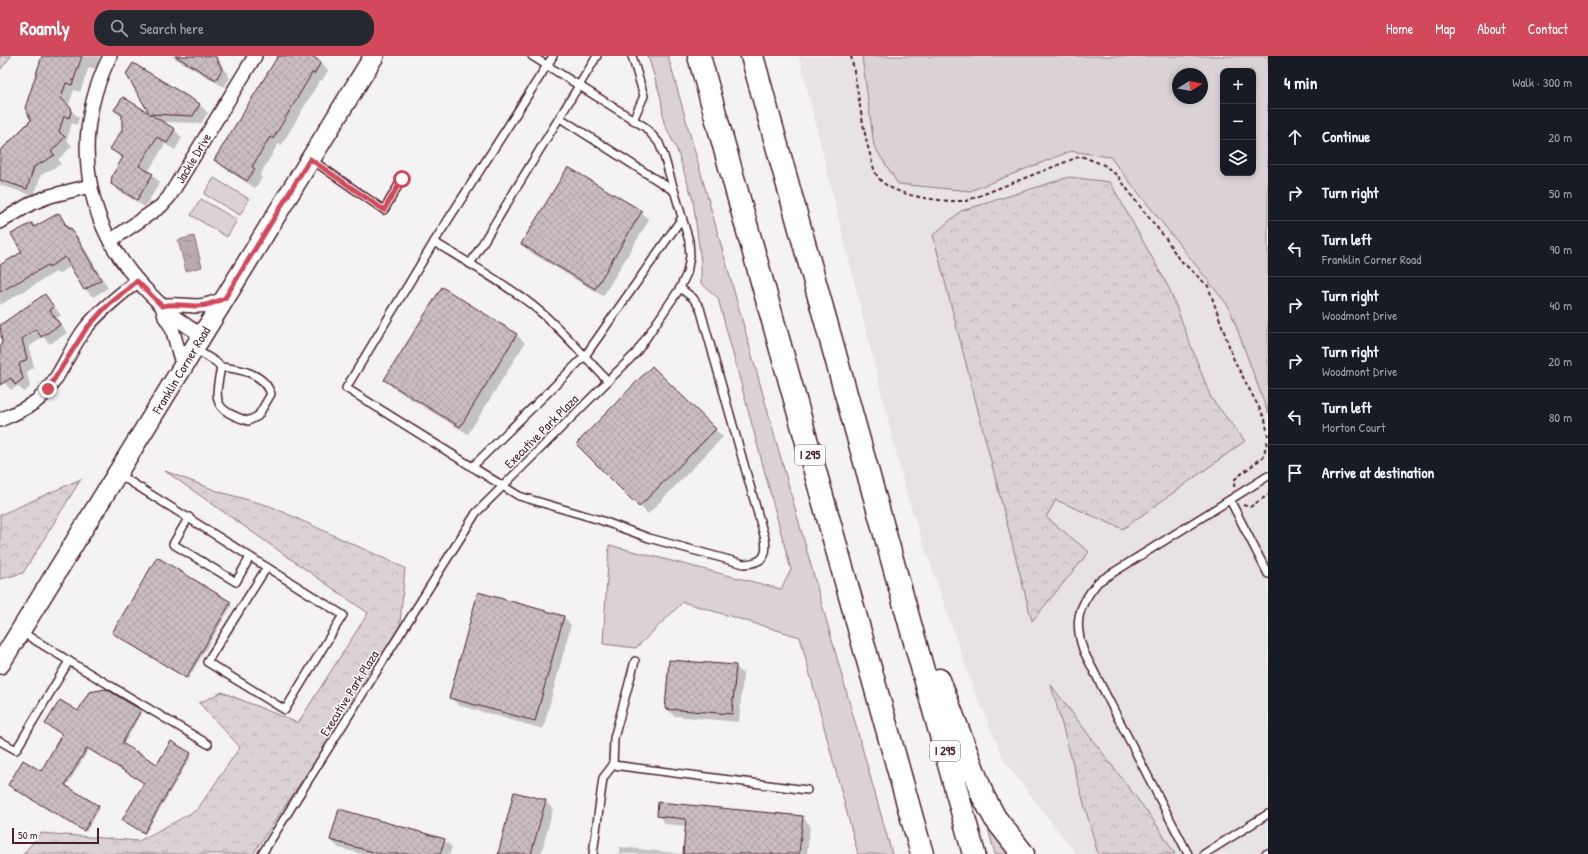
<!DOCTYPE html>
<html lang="en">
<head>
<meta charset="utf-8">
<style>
	:root { --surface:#171b24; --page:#242831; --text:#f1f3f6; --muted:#9ea1a6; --line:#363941; --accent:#d1495b }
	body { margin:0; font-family:"Patrick Hand",sans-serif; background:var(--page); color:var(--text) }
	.controls { position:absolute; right:12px; top:12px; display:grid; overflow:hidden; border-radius:8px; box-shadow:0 2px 6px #0003 }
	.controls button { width:36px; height:36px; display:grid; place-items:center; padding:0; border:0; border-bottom:1px solid var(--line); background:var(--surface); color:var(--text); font:20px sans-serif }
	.compass { position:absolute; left:1172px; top:12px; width:36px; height:36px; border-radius:50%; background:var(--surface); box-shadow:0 2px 6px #0003; rotate:79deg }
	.scale { position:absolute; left:12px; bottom:10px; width:87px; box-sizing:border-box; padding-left:4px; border:2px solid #4a1f2b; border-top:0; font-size:11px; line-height:14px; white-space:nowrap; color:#4a1f2b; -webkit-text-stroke:3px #fff; paint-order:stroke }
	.stop { position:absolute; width:12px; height:12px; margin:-9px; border:3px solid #d1495b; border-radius:50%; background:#fff }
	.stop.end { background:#d1495b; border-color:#fff; box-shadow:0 1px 4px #0008 }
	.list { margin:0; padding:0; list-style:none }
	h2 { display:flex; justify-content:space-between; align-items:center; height:52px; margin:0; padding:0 16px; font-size:17px }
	h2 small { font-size:13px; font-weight:400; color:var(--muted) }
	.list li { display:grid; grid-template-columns:26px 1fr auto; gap:12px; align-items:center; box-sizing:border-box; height:56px; padding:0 16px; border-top:1px solid var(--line) }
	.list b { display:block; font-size:15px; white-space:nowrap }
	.list p { margin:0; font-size:13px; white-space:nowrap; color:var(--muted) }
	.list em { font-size:13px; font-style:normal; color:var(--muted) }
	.icon { flex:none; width:22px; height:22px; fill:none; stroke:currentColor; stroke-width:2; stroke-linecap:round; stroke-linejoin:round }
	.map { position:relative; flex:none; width:1268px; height:798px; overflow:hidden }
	header { display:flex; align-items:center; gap:24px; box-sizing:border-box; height:56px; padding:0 20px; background:var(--accent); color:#fff }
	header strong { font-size:19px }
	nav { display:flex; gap:22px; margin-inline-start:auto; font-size:14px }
	.search { width:280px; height:36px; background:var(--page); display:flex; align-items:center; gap:10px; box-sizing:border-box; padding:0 14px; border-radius:16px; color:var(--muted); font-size:15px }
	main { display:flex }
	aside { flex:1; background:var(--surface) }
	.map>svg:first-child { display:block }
</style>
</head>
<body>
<header>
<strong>Roamly</strong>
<div class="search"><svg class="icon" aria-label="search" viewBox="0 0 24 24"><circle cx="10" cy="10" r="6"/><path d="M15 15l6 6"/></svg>Search here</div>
<nav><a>Home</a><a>Map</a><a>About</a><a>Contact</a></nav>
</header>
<main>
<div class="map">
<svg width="1268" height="798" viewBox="0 0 1268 798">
	<defs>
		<pattern id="forest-crowns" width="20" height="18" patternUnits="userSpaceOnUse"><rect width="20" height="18" fill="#dbd2d5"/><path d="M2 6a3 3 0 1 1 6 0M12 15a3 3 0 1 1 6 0" fill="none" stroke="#bdb4b7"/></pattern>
		<pattern id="water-ripples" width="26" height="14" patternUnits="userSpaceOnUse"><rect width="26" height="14" fill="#baa9ae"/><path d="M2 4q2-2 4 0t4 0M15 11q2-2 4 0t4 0" fill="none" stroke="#99898e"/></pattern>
		<pattern id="building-cross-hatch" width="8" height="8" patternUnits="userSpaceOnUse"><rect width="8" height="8" fill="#cabdc1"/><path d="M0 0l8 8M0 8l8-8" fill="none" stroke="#afa2a6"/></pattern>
	</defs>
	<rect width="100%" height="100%" fill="#f4f2f2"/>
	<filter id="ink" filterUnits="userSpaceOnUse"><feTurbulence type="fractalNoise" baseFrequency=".025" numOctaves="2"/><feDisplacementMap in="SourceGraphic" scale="8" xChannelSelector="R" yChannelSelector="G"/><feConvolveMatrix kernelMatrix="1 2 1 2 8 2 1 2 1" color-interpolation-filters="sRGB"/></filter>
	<g filter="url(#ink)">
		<path fill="#e7e2e3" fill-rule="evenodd" d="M 799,0 L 1268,0 L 1268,798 L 1076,798 L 1005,706 L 971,626 L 906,437 ZM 1223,15 L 1253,15 L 1253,117 L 1223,117 ZM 1178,18 L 1202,18 L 1202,42 L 1178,42 Z"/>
		<g fill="#dbd2d5" stroke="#927880" fill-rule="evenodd">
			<path d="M 0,0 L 11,0 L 0,14 Z"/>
			<path d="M 648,0 L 668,0 L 892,798 L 858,798 L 800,581 L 683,546 L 636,592 L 603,588 L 609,489 L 781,533 L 791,514 L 718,242 L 701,227 L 701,206 L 693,144 L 677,94 L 664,67 L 661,42 Z"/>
			<path d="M 862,0 L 1268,0 L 1268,357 L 1229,251 L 1110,101 L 1071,95 L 970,135 L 898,128 L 874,90 ZM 1223,15 L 1253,15 L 1253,117 L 1223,117 ZM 1178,18 L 1202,18 L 1202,42 L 1178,42 Z"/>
			<path d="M 214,122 L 249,143 L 240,159 L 204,138 Z"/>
			<path d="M 201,143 L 237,164 L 227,181 L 191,159 Z"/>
			<path d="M 986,765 L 1014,798 L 995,798 Z"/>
		</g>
		<g fill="url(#forest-crowns)" stroke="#927880">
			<path d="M 1069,121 L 1110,126 L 1169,232 L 1211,342 L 1245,385 L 1123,473 L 1056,444 L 1046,461 L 1089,496 L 1032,565 L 933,179 L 961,155 Z"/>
			<path d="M 165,415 L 220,436 L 270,450 L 405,512 L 399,579 L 253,798 L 23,798 L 41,777 L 139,785 L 197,754 L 240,691 L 199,647 L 222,636 L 298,667 L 368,557 Z"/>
			<path d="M 81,423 L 23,517 L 0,523 L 0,459 Z"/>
			<path d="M 1051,629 L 1154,765 L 1175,798 L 1098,798 Z"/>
		</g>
		<path fill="url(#water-ripples)" stroke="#8d727a" d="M 194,180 L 202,211 L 186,215 L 178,184 Z"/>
		<g fill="#0003">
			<path d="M 43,0 L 100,0 L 96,13 L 89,11 L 80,36 L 74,34 L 68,51 L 79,62 L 77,69 L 72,67 L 67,84 L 72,90 L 58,104 L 61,108 L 41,119 L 34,140 L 0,129 L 0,97 L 32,64 Z"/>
			<path d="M 171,0 L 217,0 L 230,22 L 224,31 Z"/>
			<path d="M 279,0 L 310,0 L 321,6 L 328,14 L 322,25 L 320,24 L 281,90 L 278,88 L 260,119 L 262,122 L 255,132 L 224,112 L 216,104 Z"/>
			<path d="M 133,9 L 200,49 L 208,57 L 201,67 L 161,66 L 175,74 L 182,82 L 175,94 L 165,88 L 148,116 L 160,126 L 145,151 L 120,136 L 112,128 L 123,103 L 111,93 L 123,74 L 123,61 L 116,54 L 152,60 L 127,18 Z"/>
			<path d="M 641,156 L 649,164 L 603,240 L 530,196 L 523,188 Z"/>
			<path d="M 58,158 L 78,181 L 108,232 L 93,241 L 85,233 L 72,210 L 58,218 L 56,216 L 0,249 L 0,210 L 23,197 L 31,168 L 35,172 Z"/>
			<path d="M 442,232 L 517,279 L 525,287 L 468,378 L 393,332 L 386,324 Z"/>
			<path d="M 45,240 L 61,259 L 57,262 L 67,277 L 50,288 L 43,281 L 29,291 L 34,311 L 27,316 L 30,331 L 24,336 L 18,330 L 11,334 L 0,322 L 0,290 L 3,288 L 0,270 Z"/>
			<path d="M 652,312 L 723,381 L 648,458 L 577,388 Z"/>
			<path d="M 157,503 L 232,549 L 188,623 L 114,578 Z"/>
			<path d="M 564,561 L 571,569 L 543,673 L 458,649 L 450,641 Z"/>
			<path d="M 735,610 L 743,618 L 739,666 L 674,660 L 666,652 Z"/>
			<path d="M 106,634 L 142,656 L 123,689 L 157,709 L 191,698 L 192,699 L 145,778 L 125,765 L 145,727 L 89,693 L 66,731 L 100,752 L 86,776 L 11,731 L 41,716 L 78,656 Z"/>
			<path d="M 545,745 L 553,753 L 541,798 L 499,798 Z"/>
			<path d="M 658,760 L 802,761 L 810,769 L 807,798 L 619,798 L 620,791 L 684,798 L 686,770 L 666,768 Z"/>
			<path d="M 331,784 L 444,784 L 452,791 L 450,798 L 362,798 L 339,792 Z"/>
		</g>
		<g fill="url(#building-cross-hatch)" stroke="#4a1f2b">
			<path d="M 42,0 L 82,0 L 72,29 L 66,27 L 61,42 L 72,53 L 69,62 L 64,60 L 59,76 L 65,81 L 51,96 L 55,99 L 34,111 L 27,133 L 0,124 L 0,95 L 31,64 L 25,52 Z"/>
			<path d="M 175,0 L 215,0 L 222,13 L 216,24 Z"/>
			<path d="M 278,0 L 312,0 L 321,6 L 314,18 L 312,17 L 273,83 L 270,81 L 252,111 L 255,113 L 247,125 L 214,104 Z"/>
			<path d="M 133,7 L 200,48 L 193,60 L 150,58 L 175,73 L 167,87 L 157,81 L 139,110 L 153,118 L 137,144 L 111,128 L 112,120 L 123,101 L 110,93 L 122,74 L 122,59 L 114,54 L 123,41 L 149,57 L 126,18 Z"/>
			<path d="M 568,111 L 642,155 L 595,233 L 521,188 Z"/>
			<path d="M 59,157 L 68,173 L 71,172 L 101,224 L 84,234 L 65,201 L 49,211 L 48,209 L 0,236 L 0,209 L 22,196 L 11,178 L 32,167 L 34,171 Z"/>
			<path d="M 442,231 L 517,278 L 460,371 L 384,324 Z"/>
			<path d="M 45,238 L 54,251 L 50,254 L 60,269 L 41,281 L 36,273 L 22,283 L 27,303 L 19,308 L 23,323 L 15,329 L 11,322 L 0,329 L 0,289 L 2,288 L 0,269 Z"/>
			<path d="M 652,310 L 716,373 L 639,451 L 576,388 Z"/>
			<path d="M 157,501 L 231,546 L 186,622 L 112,577 Z"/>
			<path d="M 478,536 L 564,560 L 535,665 L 449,642 Z"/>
			<path d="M 669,604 L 736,609 L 732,658 L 665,653 Z"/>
			<path d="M 106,633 L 141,654 L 122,687 L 157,708 L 171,685 L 191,697 L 144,777 L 122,764 L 144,727 L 87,692 L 65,729 L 99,750 L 84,775 L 8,729 L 23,704 L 41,715 L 62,678 L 45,668 L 60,644 L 78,655 L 89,636 Z"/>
			<path d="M 514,736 L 546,744 L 531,798 L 498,798 Z"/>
			<path d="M 658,746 L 803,760 L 799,798 L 683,798 L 686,763 L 657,760 Z"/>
			<path d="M 339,753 L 445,783 L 440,798 L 380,798 L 330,784 Z"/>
		</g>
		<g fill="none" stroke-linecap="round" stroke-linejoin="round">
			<g stroke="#4a1f2b" stroke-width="10">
				<g id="lane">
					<path d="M 553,0 L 434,186 L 346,332 L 519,440 L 600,464 L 649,482 L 744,508 C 762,507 768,501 765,483 L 700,252 L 693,242 L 680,232"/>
					<path d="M 632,0 L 644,40 L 633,64"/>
					<path d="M 560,62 L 674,135"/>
					<path d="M 312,104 L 384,154 L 402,123"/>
					<path d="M 434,186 C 467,206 501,225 532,249 C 560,271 583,299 608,325"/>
					<path d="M 470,208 L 597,0"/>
					<path d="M 195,293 L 216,306 L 221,311 C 240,313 264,317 271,338 L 258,360 L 248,365 C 213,353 214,346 221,311"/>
					<path d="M 472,411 L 585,300 L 682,162"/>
					<path d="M 118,418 L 343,559 L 285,654 L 207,606 L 267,511"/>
					<path d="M 1230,444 L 1268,518"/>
					<path d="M 189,461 L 173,488 L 236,526 L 250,501"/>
					<path d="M 69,605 L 208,688"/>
					<path d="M 0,685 L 16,694 L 69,605 L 20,575"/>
					<path d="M 613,709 L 807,734"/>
					<path d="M 262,798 L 476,457 L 636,297 L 680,232 L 687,217 L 690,200 L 689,185 L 664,100 L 659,87 L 645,71 L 532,0"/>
					<path d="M 593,798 L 603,722 L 613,709 L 614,682 L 635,605"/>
					<path d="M 1188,798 L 1084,596 C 1073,566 1078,550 1098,526 L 1268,420"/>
					<path d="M 1204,798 L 1268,758"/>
					<path d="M 1266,798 L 1268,797"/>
				</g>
			</g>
			<g stroke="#4a1f2b" stroke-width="16">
				<g id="street">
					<path d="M 110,0 C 69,82 84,171 148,236 C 164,253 181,268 202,279"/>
					<path d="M 0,166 L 32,147 L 50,140 L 90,130"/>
					<path d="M 110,185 L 161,150 L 169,141 L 255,0"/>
					<path d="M 183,311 L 172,272 L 165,261 L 162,250 C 174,247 185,250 197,250 C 207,250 216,246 225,242"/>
					<path d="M 0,364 C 13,358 29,352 40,342 C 60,323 69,294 85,273 C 100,254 119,240 137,225"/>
				</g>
			</g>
			<g stroke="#4a1f2b" stroke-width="22">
				<path id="secondary" d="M 0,608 L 374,0"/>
			</g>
			<g stroke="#4a1f2b" stroke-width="25">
				<g id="highway">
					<path d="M 699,0 L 922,798"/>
					<path d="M 752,0 L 974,798"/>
					<path d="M 939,624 L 983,740 L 995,762 L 1023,798"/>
				</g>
			</g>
			<g stroke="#4a1f2b" stroke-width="2" stroke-dasharray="4 3" stroke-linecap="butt">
				<path d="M 851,0 C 858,32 861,64 869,95 C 872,104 873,114 878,121 C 891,141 944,146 966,145 L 1081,100 L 1104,109 L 1118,120 L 1134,143 L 1167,184 L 1178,202 L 1208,230 L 1234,304 L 1265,363 L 1268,380"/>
				<path d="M 1234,431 L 1235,423 L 1263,401 L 1268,383"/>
				<path d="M 1243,449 L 1250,451 L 1268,439"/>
			</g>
			<use href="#lane" stroke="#fff" stroke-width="7"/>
			<use href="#street" stroke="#fff" stroke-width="13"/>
			<use href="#secondary" stroke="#fff" stroke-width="19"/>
			<use href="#highway" stroke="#fff" stroke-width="22"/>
		</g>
	</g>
	<g fill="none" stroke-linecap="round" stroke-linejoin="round" filter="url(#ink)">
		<path stroke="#d1495b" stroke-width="5" d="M 48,333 L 86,273 L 104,253 L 137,225 L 162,250 C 174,247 185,250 197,250 C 207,250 216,246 225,242 L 310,103 L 384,154 L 402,123"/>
	</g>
	<g text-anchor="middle" stroke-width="3" stroke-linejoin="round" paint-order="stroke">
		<g fill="#fff" stroke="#80626b" stroke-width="1">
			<rect x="795" y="389" width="30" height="20" rx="3"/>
			<rect x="930" y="685" width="30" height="20" rx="3"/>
		</g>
		<g font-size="12" font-weight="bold" fill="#4a1f2b">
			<text x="810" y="403">I 295</text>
			<text x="945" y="699">I 295</text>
		</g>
		<g font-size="13" fill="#4a1f2b" stroke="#fff">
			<text transform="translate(193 102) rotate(-59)" y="5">Jackie Drive</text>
			<text transform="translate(181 314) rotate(-59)" y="5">Franklin Corner Road</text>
			<text transform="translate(541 375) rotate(-45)" y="5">Executive Park Plaza</text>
			<text transform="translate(349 637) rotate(-58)" y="5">Executive Park Plaza</text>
		</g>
	</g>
</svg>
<div class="controls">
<button>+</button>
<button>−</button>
<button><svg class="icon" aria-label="layers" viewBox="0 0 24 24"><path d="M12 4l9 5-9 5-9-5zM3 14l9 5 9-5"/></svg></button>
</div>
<svg class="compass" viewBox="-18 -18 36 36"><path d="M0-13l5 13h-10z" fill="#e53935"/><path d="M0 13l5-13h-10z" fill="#9ea1a6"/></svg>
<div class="scale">50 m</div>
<div class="stop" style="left:402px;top:123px"></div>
<div class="stop end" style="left:48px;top:333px"></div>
</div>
<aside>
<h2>4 min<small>Walk · 300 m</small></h2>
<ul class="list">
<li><svg class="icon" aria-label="ahead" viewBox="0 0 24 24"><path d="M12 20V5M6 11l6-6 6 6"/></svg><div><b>Continue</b></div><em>20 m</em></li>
<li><svg class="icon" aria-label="right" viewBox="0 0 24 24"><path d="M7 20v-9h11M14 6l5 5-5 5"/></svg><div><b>Turn right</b></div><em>50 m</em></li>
<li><svg class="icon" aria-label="left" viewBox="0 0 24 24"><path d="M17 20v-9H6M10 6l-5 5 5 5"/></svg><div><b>Turn left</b><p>Franklin Corner Road</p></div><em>90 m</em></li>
<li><svg class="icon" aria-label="right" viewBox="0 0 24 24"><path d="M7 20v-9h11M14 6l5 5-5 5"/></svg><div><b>Turn right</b><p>Woodmont Drive</p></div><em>40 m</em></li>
<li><svg class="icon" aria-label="right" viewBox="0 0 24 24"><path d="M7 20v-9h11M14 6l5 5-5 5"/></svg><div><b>Turn right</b><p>Woodmont Drive</p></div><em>20 m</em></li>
<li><svg class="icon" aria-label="left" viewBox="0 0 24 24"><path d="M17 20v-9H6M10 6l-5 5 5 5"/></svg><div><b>Turn left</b><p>Morton Court</p></div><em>80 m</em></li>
<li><svg class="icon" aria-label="arrive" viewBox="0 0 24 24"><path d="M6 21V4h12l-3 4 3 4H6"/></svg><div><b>Arrive at destination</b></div></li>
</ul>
</aside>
</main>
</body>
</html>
